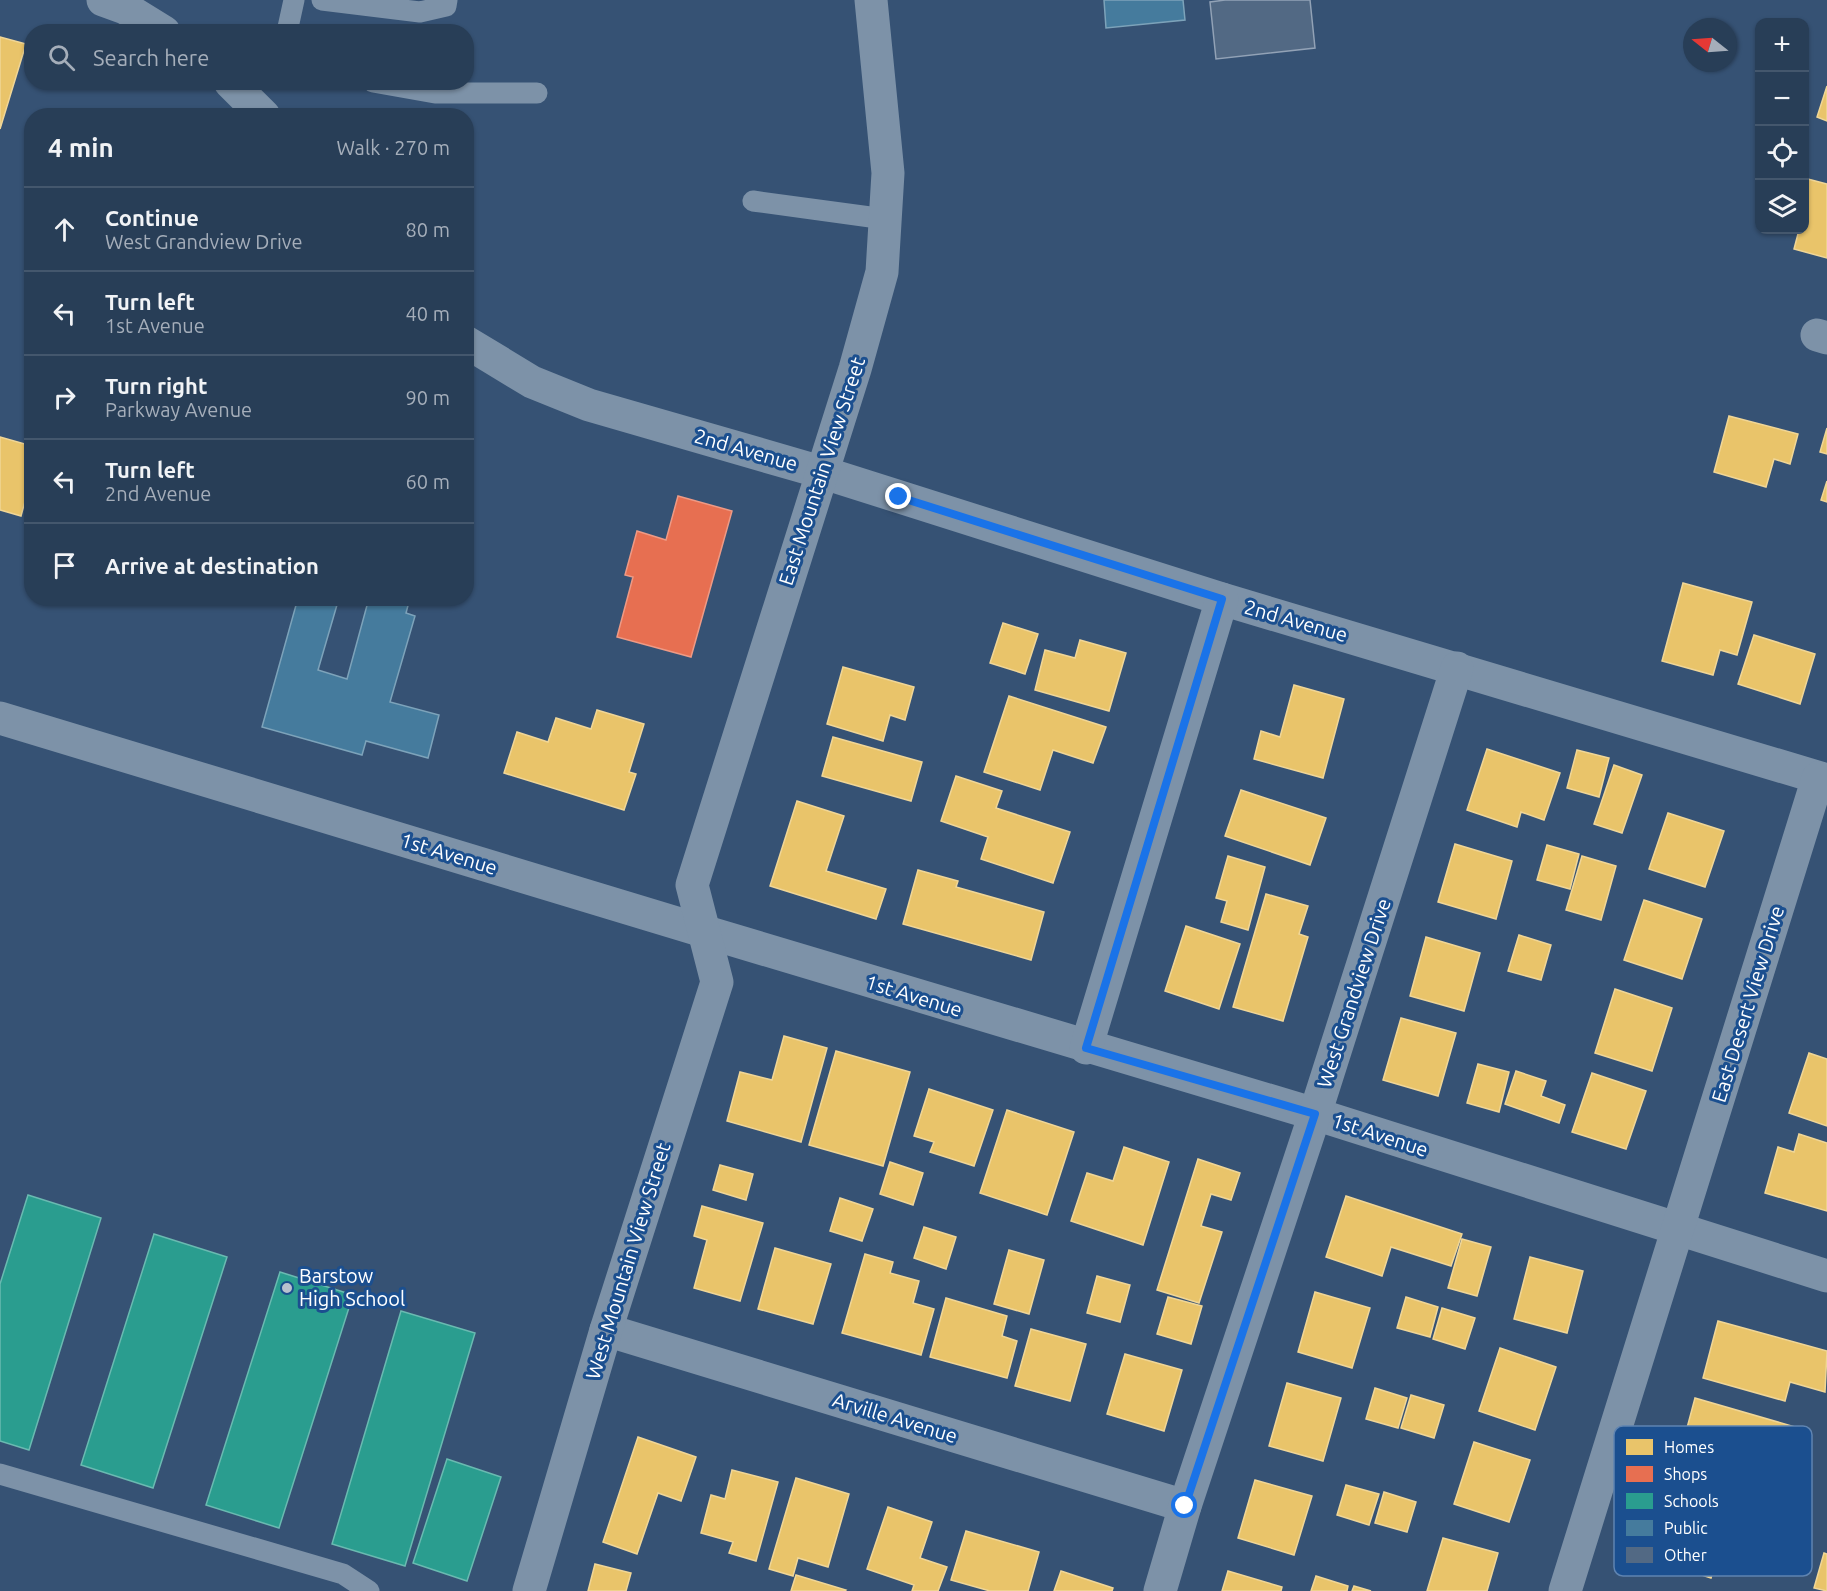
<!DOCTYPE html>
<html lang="en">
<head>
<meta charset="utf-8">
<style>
	:root { --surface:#283e57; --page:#30455d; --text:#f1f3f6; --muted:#a5aeba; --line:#44576d }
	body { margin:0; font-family:Ubuntu,sans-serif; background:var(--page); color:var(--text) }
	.controls { position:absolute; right:18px; top:18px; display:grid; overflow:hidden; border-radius:12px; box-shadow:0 2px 4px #0004 }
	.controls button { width:54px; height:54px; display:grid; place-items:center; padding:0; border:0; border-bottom:2px solid var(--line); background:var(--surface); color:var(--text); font:30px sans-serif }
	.compass { position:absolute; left:1683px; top:18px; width:54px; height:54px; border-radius:50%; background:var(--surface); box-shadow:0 2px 4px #0004; rotate:287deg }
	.stop { position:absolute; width:18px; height:18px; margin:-14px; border:4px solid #1a73e8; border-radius:50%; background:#fff }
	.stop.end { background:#1a73e8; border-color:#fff; box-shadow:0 2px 6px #0008 }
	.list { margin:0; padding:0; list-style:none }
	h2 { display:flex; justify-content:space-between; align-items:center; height:78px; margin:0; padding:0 24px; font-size:26px }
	h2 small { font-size:20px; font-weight:400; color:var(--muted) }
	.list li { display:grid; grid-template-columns:39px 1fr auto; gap:18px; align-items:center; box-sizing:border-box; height:84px; padding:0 24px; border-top:2px solid var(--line) }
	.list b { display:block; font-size:22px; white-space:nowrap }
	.list p { margin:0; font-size:20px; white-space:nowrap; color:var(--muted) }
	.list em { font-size:20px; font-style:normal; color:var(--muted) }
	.icon { flex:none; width:33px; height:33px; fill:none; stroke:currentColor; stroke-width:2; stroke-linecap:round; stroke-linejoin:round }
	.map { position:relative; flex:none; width:1827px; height:1591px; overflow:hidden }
	.search { position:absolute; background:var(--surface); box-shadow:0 2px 4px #0004; left:24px; top:24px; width:450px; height:66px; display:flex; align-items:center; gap:15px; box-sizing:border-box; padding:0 21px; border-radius:24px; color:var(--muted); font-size:22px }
	.panel { position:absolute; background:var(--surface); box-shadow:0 2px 4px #0004; left:24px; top:108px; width:450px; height:498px; border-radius:24px }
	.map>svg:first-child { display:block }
</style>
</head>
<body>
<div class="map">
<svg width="1827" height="1591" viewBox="0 0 1827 1591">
	<rect width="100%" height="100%" fill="#365274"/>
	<g fill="#e9c46a" stroke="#f0d697" stroke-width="1.5">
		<path d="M 0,37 L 26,44 L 0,129 Z"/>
		<path d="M 1827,86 L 1827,121 L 1817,117 Z"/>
		<path d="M 1804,178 L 1827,184 L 1827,258 L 1794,249 L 1799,230 L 1804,230 Z"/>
		<path d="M 1729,416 L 1798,434 L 1790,464 L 1774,459 L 1766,487 L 1714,472 Z"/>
		<path d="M 1827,428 L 1827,454 L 1820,452 Z"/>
		<path d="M 0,437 L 32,446 L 32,476 L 21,516 L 0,510 Z"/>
		<path d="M 1827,481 L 1827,502 L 1821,500 Z"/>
		<path d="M 1683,583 L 1752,602 L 1737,655 L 1720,650 L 1713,675 L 1662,661 Z"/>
		<path d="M 1003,623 L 1038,634 L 1025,674 L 990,663 Z"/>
		<path d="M 1754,635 L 1815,654 L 1800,704 L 1738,684 Z"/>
		<path d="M 1080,640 L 1126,653 L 1109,711 L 1035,690 L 1045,650 L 1075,658 Z"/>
		<path d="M 843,667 L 914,687 L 905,720 L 890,715 L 883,741 L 827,724 Z"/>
		<path d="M 1294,685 L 1344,699 L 1323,778 L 1254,759 L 1261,731 L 1280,737 Z"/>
		<path d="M 1009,696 L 1106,727 L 1093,763 L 1053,750 L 1040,790 L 984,772 Z"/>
		<path d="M 597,710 L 644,724 L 629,772 L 636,774 L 624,810 L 504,773 L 517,732 L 548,742 L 556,718 L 591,729 Z"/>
		<path d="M 833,737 L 922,762 L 911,801 L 822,776 Z"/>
		<path d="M 1487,749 L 1560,773 L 1544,820 L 1521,812 L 1517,827 L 1467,810 Z"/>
		<path d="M 1577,750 L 1609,758 L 1599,797 L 1567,788 Z"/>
		<path d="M 1614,765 L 1642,775 L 1622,833 L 1594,824 Z"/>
		<path d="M 956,776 L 1002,791 L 996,808 L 1070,832 L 1053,883 L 981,859 L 988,837 L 941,821 Z"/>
		<path d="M 1241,790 L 1326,818 L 1310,865 L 1225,836 Z"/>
		<path d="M 797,801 L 844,816 L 826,871 L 886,889 L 876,919 L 770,886 Z"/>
		<path d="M 1668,813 L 1724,831 L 1705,887 L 1649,869 Z"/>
		<path d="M 1455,844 L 1512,861 L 1496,919 L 1438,902 Z"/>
		<path d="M 1547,845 L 1579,854 L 1570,889 L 1537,880 Z"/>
		<path d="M 1228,856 L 1265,867 L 1248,930 L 1221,922 L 1227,901 L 1216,898 Z"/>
		<path d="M 1582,856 L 1616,866 L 1601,920 L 1566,910 Z"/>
		<path d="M 918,870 L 958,881 L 956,887 L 1044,912 L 1031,960 L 903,924 Z"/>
		<path d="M 1266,894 L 1308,906 L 1299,934 L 1308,937 L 1283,1021 L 1233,1007 Z"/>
		<path d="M 1644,900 L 1702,919 L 1682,979 L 1624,960 Z"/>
		<path d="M 1186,926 L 1240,944 L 1219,1009 L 1165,991 Z"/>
		<path d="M 1519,935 L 1551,945 L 1541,980 L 1508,971 Z"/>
		<path d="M 1426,937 L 1480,953 L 1464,1011 L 1410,996 Z"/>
		<path d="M 1615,989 L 1672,1008 L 1652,1071 L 1595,1053 Z"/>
		<path d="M 1401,1018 L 1456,1033 L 1438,1096 L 1383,1080 Z"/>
		<path d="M 784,1036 L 827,1048 L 801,1142 L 727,1121 L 740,1072 L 772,1080 Z"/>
		<path d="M 836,1051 L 910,1072 L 883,1166 L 809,1145 Z"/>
		<path d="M 1809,1053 L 1827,1059 L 1827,1126 L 1789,1113 Z"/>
		<path d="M 1478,1064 L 1509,1072 L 1499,1112 L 1467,1103 Z"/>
		<path d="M 1516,1071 L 1546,1081 L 1541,1096 L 1565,1105 L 1559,1123 L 1505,1104 Z"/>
		<path d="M 1592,1073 L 1646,1091 L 1626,1149 L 1572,1132 Z"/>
		<path d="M 929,1089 L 993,1110 L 974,1166 L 930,1152 L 934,1142 L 914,1136 Z"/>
		<path d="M 1007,1110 L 1074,1132 L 1047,1215 L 980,1193 Z"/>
		<path d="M 1799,1134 L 1827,1143 L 1827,1211 L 1765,1193 L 1778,1147 L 1794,1152 Z"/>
		<path d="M 1124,1147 L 1169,1162 L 1143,1245 L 1071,1221 L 1087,1173 L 1113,1181 Z"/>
		<path d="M 1198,1159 L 1240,1173 L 1231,1200 L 1211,1194 L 1201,1226 L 1222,1232 L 1199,1303 L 1157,1290 Z"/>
		<path d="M 890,1162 L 923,1173 L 913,1205 L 880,1194 Z"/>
		<path d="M 720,1165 L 753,1174 L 746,1200 L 713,1190 Z"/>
		<path d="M 1346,1196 L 1462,1234 L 1451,1266 L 1391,1247 L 1382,1276 L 1326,1257 Z"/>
		<path d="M 840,1198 L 873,1209 L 862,1241 L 830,1231 Z"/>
		<path d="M 702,1206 L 763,1223 L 740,1301 L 694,1288 L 707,1240 L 694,1236 Z"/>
		<path d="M 924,1227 L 956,1237 L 946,1269 L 914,1258 Z"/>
		<path d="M 1462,1239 L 1491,1247 L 1477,1296 L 1448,1288 Z"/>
		<path d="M 775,1248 L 831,1264 L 813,1324 L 758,1309 Z"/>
		<path d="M 1009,1250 L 1044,1260 L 1029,1314 L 994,1304 Z"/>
		<path d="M 865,1254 L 893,1262 L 890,1273 L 919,1281 L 913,1303 L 934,1309 L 921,1355 L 842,1333 Z"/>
		<path d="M 1530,1257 L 1583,1271 L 1567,1333 L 1514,1319 Z"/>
		<path d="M 1097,1276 L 1130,1285 L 1120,1322 L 1087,1313 Z"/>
		<path d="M 1315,1292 L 1370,1308 L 1352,1368 L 1298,1352 Z"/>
		<path d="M 1168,1297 L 1202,1306 L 1191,1344 L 1157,1334 Z"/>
		<path d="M 1406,1297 L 1438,1307 L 1430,1337 L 1397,1328 Z"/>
		<path d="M 946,1298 L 1007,1316 L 1002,1336 L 1017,1341 L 1007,1378 L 930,1357 Z"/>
		<path d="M 1442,1308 L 1475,1318 L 1465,1349 L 1433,1339 Z"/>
		<path d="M 1718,1321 L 1827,1351 L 1825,1392 L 1790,1382 L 1785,1401 L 1703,1378 Z"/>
		<path d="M 1031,1329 L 1086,1344 L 1070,1401 L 1015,1386 Z"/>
		<path d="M 1500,1348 L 1556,1367 L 1535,1430 L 1479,1411 Z"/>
		<path d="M 1125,1354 L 1182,1370 L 1164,1431 L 1107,1414 Z"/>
		<path d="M 1287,1383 L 1341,1398 L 1323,1461 L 1269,1446 Z"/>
		<path d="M 1375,1388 L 1407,1398 L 1398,1428 L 1366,1419 Z"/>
		<path d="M 1411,1395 L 1444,1405 L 1434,1438 L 1401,1428 Z"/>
		<path d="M 1695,1398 L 1795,1427 L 1785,1463 L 1750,1453 L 1740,1487 L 1690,1473 L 1698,1447 L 1683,1443 Z"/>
		<path d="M 638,1437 L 696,1457 L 681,1501 L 658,1493 L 637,1554 L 603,1542 Z"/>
		<path d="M 1474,1442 L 1530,1460 L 1509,1522 L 1454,1504 Z"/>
		<path d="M 732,1470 L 778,1482 L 756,1561 L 729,1553 L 733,1542 L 701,1533 L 711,1495 L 725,1499 Z"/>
		<path d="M 796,1478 L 849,1494 L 828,1567 L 798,1558 L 793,1576 L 769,1569 Z"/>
		<path d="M 1255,1480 L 1312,1496 L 1294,1555 L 1238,1538 Z"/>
		<path d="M 1346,1485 L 1379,1494 L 1369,1525 L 1337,1515 Z"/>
		<path d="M 1670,1486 L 1768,1515 L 1757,1552 L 1722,1541 L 1711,1578 L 1674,1566 L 1682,1539 L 1657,1531 Z"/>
		<path d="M 1384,1492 L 1416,1502 L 1407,1532 L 1375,1523 Z"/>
		<path d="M 888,1507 L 932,1522 L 920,1558 L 947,1567 L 938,1591 L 912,1591 L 914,1585 L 867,1569 Z"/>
		<path d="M 966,1531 L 1039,1552 L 1028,1591 L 990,1591 L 951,1580 Z"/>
		<path d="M 1443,1538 L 1498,1553 L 1487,1591 L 1427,1591 Z"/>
		<path d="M 1824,1553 L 1827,1554 L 1827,1591 L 1814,1588 Z"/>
		<path d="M 595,1564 L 631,1573 L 626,1591 L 588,1591 Z"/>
		<path d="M 1061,1571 L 1113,1588 L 1112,1591 L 1054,1591 Z"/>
		<path d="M 1228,1571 L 1282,1587 L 1281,1591 L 1222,1591 Z"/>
		<path d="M 796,1575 L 846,1590 L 845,1591 L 791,1591 Z"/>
		<path d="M 1316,1576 L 1348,1586 L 1347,1591 L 1311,1591 Z"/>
		<path d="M 1354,1586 L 1371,1591 L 1352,1591 Z"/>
	</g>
	<path fill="#e76f51" stroke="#ee9a85" stroke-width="1.5" d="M 678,496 L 732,511 L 691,657 L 617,637 L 633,577 L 625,575 L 637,531 L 666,540 Z"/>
	<g fill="#2a9d8f" stroke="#6abab1" stroke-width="1.5">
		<path d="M 28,1195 L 101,1218 L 29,1450 L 0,1441 L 0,1284 Z"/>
		<path d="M 154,1234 L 227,1257 L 153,1488 L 81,1465 Z"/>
		<path d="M 280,1272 L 353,1295 L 279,1528 L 206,1505 Z"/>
		<path d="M 401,1311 L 475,1333 L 405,1566 L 332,1544 Z"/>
		<path d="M 447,1459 L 501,1477 L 467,1581 L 413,1563 Z"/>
	</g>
	<g fill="#457b9d" stroke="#7da3ba" stroke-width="1.5">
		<path d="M 1104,0 L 1183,0 L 1185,20 L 1106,28 Z"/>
		<path d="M 298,598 L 339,598 L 318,670 L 347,679 L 369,598 L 410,598 L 406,613 L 415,616 L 390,702 L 439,715 L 428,758 L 366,741 L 362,755 L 262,727 Z"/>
	</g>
	<path fill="#526984" stroke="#92a2b6" stroke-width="1.5" d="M 1225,0 L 1310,0 L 1315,48 L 1216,59 L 1210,2 Z"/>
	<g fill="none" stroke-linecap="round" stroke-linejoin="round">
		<g stroke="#7d92a8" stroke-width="21">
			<path d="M 322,0 L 420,12 L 446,6 L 447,0"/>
			<path d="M 287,32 L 294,0"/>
			<path d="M 373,82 L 435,93 L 537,93"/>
			<path d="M 753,201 L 885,219"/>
			<path d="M 0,1474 L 343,1574 L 369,1591"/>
		</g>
		<g stroke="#7d92a8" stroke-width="33">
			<path d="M 103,0 L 125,8 L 164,32"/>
			<path d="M 230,82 L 264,116"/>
			<path d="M 1817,335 L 1827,338"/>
			<path d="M 466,342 L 532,382 L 589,405 L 821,472 L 1222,599 L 1827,780"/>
			<path d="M 703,931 L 1315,1114 L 1827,1276"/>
			<path d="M 1086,1048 L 1222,599"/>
			<path d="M 606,1330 L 1185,1506"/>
			<path d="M 1160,1591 L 1185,1506 L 1315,1114 L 1457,668"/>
			<path d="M 1565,1591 L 1818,778"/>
		</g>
		<g stroke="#7d92a8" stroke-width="33">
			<path d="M 0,718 L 703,931"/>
			<path d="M 529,1591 L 606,1330 L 717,982 L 692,885 L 855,369 L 882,272 L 888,173 L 871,0"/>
		</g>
	</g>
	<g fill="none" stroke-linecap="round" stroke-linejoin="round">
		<path stroke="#1a73e8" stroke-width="8" d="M 899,497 L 1222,599 L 1086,1048 L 1315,1114 L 1185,1506"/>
	</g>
	<circle fill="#b9c2ce" stroke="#1b4f8f" stroke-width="2" cx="287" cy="1288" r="6"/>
	<g text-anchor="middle" stroke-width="6" stroke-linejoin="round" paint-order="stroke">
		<g font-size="20" fill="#fff" stroke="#1b4f8f">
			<text transform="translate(746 450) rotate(16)" y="7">2nd Avenue</text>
			<text transform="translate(822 471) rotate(-72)" y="7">East Mountain View Street</text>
			<text transform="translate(1296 621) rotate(16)" y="7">2nd Avenue</text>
			<text transform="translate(449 854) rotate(17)" y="7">1st Avenue</text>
			<text transform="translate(1354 993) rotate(-72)" y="7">West Grandview Drive</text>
			<text transform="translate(914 996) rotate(17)" y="7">1st Avenue</text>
			<text transform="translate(1748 1004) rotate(-73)" y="7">East Desert View Drive</text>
			<text transform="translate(1380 1135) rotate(18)" y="7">1st Avenue</text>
			<text transform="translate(628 1261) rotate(-73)" y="7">West Mountain View Street</text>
			<text transform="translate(895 1418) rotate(17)" y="7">Arville Avenue</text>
		</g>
		<g font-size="20" fill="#fff" stroke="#1b4f8f" text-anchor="start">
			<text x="299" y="1283">Barstow<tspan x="299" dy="23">High School</tspan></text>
		</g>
	</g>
	<rect x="1614" y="1426" width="198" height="150" rx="9" fill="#1b4f8f" stroke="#5f84b1" stroke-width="1.5"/>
	<rect x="1626" y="1439" width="27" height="16" fill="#e9c46a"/>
	<rect x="1626" y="1466" width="27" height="16" fill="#e76f51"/>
	<rect x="1626" y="1493" width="27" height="16" fill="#2a9d8f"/>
	<rect x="1626" y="1520" width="27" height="16" fill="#457b9d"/>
	<rect x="1626" y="1547" width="27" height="16" fill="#526984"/>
	<g font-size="16" fill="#fff">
		<text x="1664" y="1453">Homes</text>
		<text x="1664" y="1480">Shops</text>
		<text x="1664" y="1507">Schools</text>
		<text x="1664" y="1534">Public</text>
		<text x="1664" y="1561">Other</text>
	</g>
</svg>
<div class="controls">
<button>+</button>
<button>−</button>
<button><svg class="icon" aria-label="locate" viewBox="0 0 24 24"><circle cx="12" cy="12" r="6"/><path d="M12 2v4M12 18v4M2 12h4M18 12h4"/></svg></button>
<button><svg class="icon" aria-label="layers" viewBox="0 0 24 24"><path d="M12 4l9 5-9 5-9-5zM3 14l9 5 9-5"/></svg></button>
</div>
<svg class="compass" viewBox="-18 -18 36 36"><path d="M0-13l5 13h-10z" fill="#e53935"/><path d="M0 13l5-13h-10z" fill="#a5aeba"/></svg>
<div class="stop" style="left:1185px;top:1506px"></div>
<div class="stop end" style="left:899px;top:497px"></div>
<div class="search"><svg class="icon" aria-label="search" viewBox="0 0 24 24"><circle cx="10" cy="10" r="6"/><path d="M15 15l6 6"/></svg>Search here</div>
<section class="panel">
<h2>4 min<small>Walk · 270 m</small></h2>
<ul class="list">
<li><svg class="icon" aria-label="ahead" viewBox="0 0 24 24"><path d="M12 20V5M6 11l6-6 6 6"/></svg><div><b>Continue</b><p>West Grandview Drive</p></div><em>80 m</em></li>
<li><svg class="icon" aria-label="left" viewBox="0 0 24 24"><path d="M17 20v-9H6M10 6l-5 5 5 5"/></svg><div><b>Turn left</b><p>1st Avenue</p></div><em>40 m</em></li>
<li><svg class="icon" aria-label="right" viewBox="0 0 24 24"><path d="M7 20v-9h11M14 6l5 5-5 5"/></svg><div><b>Turn right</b><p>Parkway Avenue</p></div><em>90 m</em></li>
<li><svg class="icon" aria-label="left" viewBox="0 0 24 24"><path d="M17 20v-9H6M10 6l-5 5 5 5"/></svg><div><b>Turn left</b><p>2nd Avenue</p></div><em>60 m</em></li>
<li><svg class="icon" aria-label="arrive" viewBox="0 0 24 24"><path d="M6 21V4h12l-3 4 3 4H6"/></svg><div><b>Arrive at destination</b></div></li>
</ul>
</section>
</div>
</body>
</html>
